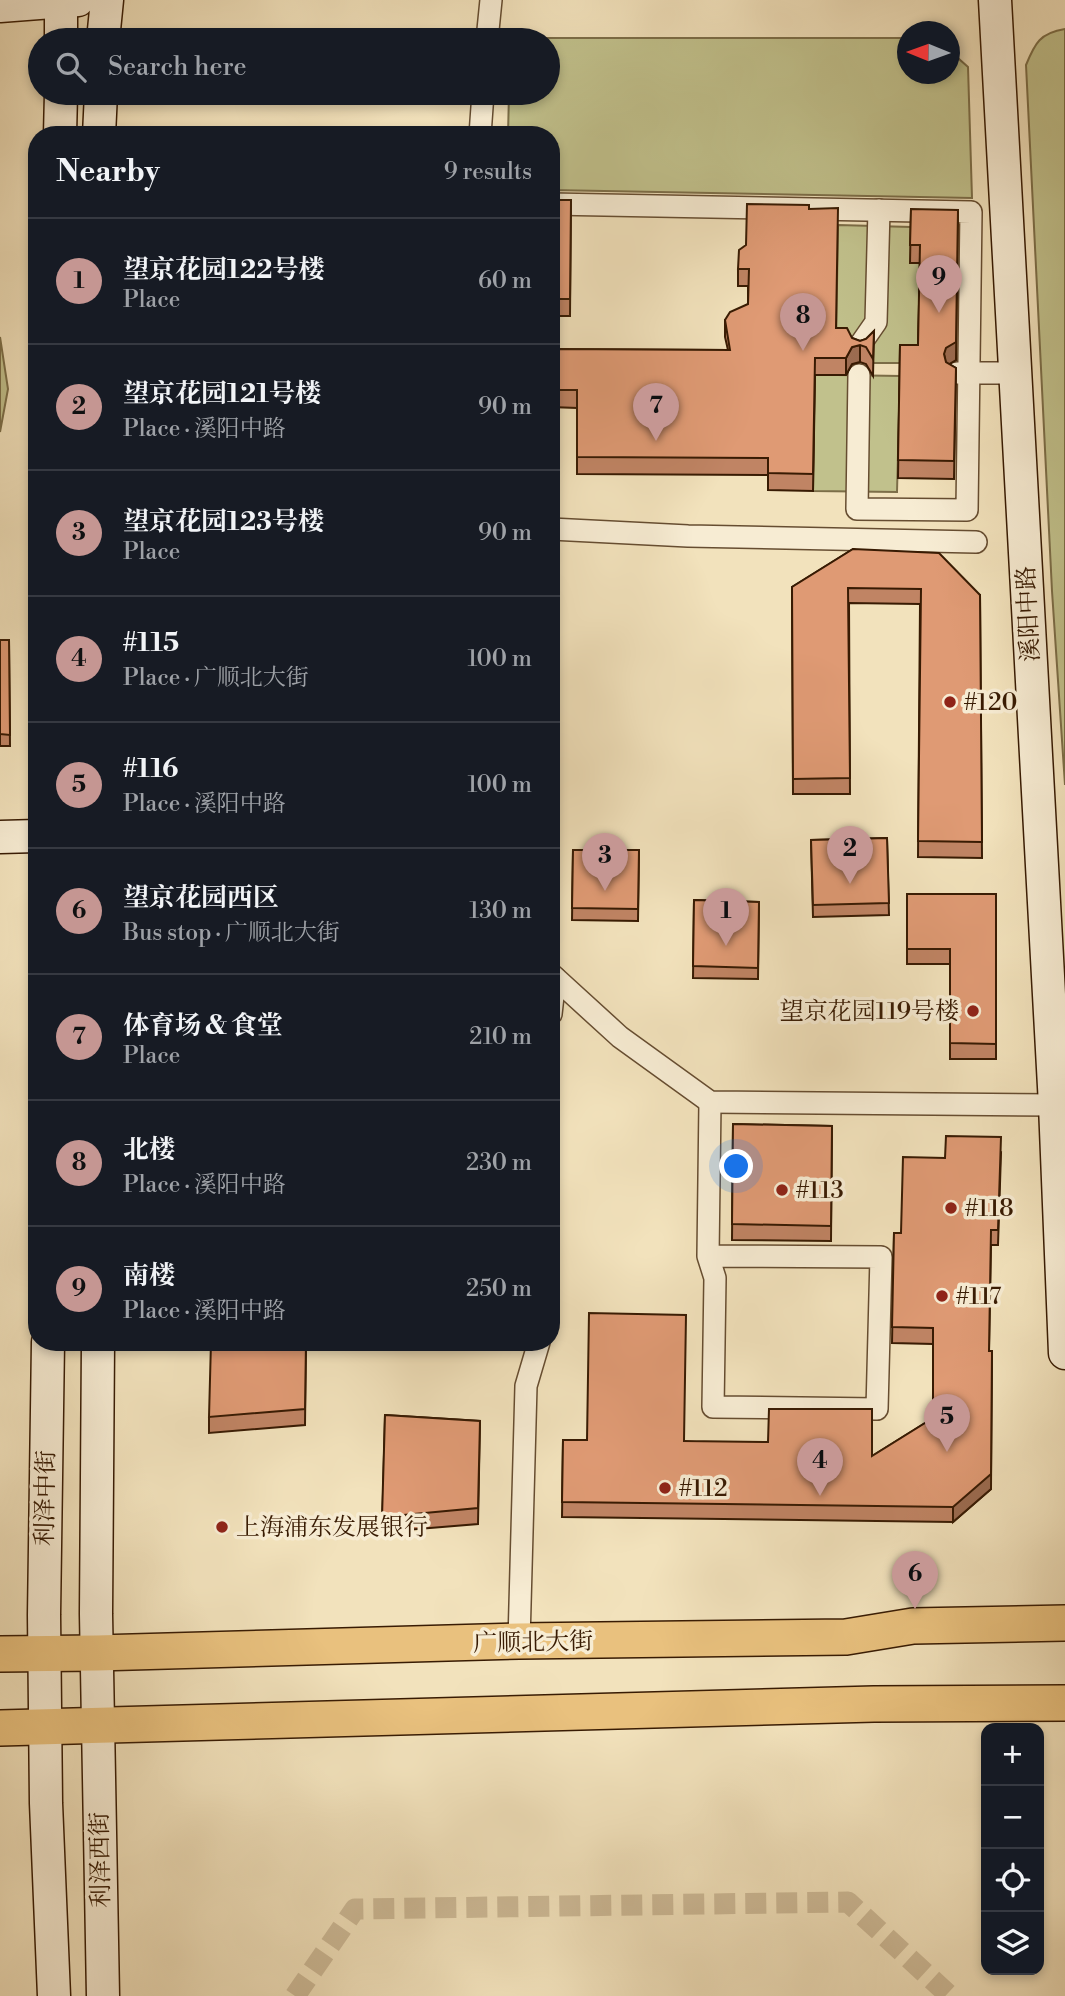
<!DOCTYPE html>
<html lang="en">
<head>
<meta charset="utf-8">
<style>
	:root { --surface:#171b24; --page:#20242c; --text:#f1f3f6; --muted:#9ea1a6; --line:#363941; --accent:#c59692 }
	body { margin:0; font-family:"Libre Bodoni","Noto Serif SC",serif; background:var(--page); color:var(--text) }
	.controls { position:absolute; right:21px; bottom:21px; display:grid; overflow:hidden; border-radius:14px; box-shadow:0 4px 10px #0003 }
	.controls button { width:63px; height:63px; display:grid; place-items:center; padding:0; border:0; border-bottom:2px solid var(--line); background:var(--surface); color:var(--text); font:35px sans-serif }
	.compass { position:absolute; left:897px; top:21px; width:63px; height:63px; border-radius:50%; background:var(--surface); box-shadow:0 4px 10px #0003; rotate:271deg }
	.you { position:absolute; left:737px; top:1167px; width:24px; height:24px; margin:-18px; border:5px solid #fff; border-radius:50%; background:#1a73e8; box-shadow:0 0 0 10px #1a73e833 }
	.badge { display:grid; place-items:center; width:46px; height:46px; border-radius:50%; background:var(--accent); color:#111; font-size:23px; font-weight:700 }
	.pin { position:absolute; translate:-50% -58px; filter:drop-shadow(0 2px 4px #0008) }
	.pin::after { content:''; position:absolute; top:37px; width:24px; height:21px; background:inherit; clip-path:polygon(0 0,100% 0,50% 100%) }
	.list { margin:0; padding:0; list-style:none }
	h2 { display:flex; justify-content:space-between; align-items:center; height:91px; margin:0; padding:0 28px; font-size:30px }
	h2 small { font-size:23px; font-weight:400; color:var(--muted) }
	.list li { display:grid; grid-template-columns:46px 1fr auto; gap:21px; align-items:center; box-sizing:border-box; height:126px; padding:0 28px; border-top:2px solid var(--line) }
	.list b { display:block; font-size:26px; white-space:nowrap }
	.list p { margin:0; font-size:23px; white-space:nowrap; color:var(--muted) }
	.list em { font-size:23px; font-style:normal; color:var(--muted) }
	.icon { flex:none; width:38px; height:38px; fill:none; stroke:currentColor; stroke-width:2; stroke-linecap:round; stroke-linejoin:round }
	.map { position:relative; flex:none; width:1065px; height:1996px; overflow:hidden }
	.search { position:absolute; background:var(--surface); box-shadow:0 4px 10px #0003; left:28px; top:28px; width:532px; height:77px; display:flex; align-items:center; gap:18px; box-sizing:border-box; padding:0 24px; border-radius:38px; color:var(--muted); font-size:26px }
	.panel { position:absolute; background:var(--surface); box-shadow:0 4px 10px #0003; left:28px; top:126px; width:532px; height:1225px; border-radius:28px }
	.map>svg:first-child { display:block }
</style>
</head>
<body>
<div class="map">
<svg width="1065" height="1996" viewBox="0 0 1065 1996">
	<rect width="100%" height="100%" fill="#f2e2bc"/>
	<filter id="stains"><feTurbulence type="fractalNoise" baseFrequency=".00286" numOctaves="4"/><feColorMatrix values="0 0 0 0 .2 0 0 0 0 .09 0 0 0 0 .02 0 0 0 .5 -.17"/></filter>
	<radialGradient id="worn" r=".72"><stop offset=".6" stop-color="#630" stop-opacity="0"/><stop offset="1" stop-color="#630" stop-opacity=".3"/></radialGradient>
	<g fill="#c1c18c" stroke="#7c6e48" stroke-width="2">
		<path d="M 1065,29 L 1065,785 L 1052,591 L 1026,65 C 1035,43 1040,33 1065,29 Z"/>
		<path d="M 511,38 L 907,38 L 908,74 L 950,74 L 950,51 L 968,67 L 972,198 L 551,190 L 551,135 L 508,135 L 509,93 L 548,93 L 548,40 L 511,40 Z"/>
		<path d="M 838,225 L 911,227 L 911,263 L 920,263 L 918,363 L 873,363 L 873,346 L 836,345 Z"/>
		<path d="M 0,337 L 8,389 L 0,432 Z"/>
		<path d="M 815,357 L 838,375 L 900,376 L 897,492 L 813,491 Z"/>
	</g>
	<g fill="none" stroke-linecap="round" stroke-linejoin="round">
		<path stroke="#cdba97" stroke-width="21" stroke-dasharray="21 10" stroke-linecap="butt" d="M 295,1996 L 355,1909 L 848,1902 L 950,1996"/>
		<g stroke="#664d31" stroke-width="24">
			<g id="street">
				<path d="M 487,40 L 491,0"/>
				<path d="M 480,135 L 483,93"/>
				<path d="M 551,204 L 971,212 L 967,510 L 857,509 L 859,375"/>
				<path d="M 860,345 L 876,322 L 879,210"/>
				<path d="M 957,373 L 1015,373"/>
				<path d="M 551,529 L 688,536 L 976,542"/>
				<path d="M 551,974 L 620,1037 L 710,1102 L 1055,1105"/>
				<path d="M 551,1014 L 555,978"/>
				<path d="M 708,1256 L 881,1257 L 877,1409 L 713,1407 L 715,1278 L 708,1256 L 710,1102"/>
				<path d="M 519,1641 L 526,1386 L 539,1342"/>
			</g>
		</g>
		<g stroke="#381b03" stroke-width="35">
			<g id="secondary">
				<path d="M 61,0 L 61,40"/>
				<path d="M 995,0 L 1055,1105 L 1065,1353"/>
				<path d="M 0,6 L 78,0"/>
				<path d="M 103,40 L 107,0"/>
				<path d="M 60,135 L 61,93"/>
				<path d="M 99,135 L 101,93"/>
				<path d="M 0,837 L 37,836"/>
				<path d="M 48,1342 L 44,1615 L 46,1803 L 54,1996"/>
				<path d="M 98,1342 L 96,1614 L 103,1996"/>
			</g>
		</g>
		<g stroke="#381b03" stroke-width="38">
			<g id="primary">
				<path d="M 0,1654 L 97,1653 L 519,1641 L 846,1637 L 913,1626 L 1065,1623"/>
				<path d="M 0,1728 L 874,1704 L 1065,1703"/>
			</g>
		</g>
		<use href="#street" stroke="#f7ecd3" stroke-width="21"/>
		<use href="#secondary" stroke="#f7ecd3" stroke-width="32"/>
		<use href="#primary" stroke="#e9c17e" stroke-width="35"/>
	</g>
	<g fill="#c08464" stroke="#381b03" stroke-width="2">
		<path d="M 551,200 L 571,200 L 570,316 L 552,316 Z"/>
		<path d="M 809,209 L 836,328 L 852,338 L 860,341 L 866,339 L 874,331 L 873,376 L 866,364 L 860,362 L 852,364 L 846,375 L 815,375 L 813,491 L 768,490 L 768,475 L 577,474 L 577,408 L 551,407 L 551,349 L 728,350 L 725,337 L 725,320 L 748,304 L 748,286 L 738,286 L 738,269 Z"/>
		<path d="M 911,209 L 956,360 L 949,364 L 956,368 L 954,479 L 898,478 L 900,345 L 918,345 L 920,263 L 910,263 Z"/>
		<path d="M 853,549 L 980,595 L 982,858 L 918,857 L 920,604 L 849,603 L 850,794 L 793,794 L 792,587 Z"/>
		<path d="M 0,640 L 9,640 L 10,746 L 0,746 Z"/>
		<path d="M 887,838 L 889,915 L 813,917 L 811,840 Z"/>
		<path d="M 573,850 L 639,850 L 638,921 L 572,920 Z"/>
		<path d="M 907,894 L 996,894 L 996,1059 L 950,1059 L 950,964 L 907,964 Z"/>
		<path d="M 694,900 L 759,902 L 758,979 L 693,978 Z"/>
		<path d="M 733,1124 L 832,1126 L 831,1241 L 732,1240 Z"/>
		<path d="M 1001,1153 L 998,1245 L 991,1245 L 989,1351 L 991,1489 L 953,1522 L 562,1517 L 563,1440 L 684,1441 L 872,1456 L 933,1418 L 933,1344 L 892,1343 L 894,1233 L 901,1233 Z"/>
		<path d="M 306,1342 L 305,1425 L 209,1433 L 209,1417 Z"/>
		<path d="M 385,1415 L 480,1421 L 478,1524 L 382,1532 Z"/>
	</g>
	<g fill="#9c6c51" stroke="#381b03" stroke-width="2">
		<path d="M 958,210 L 956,360 L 946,366 L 944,354 Z"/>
		<path d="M 860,345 L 860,362 L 852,364 L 846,375 L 846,358 L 852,347 Z"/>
		<path d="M 992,1351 L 991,1489 L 953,1522 L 953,1507 Z"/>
	</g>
	<g fill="#df9a74" stroke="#381b03" stroke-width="2">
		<path d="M 551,200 L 571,200 L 570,299 L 552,299 L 551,321 Z"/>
		<path d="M 747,204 L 809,205 L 809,209 L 838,208 L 836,328 L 847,328 L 852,338 L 860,341 L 866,339 L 874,331 L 873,359 L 866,347 L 860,345 L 852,347 L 846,358 L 815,358 L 813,474 L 768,473 L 768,458 L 577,457 L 577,390 L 551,390 L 551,349 L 730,350 L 725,320 L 730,312 L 748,304 L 749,269 L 738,269 L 739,250 L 746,245 Z"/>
		<path d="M 911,209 L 958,210 L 956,342 L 946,348 L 944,354 L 946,362 L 956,368 L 954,461 L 898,460 L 900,345 L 918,345 L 920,245 L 910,245 Z"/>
		<path d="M 853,549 L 939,553 L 980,595 L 982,842 L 918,841 L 921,589 L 848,588 L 850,778 L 793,779 L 792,587 Z"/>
		<path d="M 0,640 L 9,640 L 10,735 L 0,734 Z"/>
		<path d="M 887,838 L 889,903 L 813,905 L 811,840 Z"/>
		<path d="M 573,850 L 639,850 L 638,909 L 572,908 Z"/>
		<path d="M 907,894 L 996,894 L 996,1044 L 950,1043 L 950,949 L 907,949 Z"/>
		<path d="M 694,900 L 759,902 L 758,968 L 693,966 Z"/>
		<path d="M 733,1124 L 832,1126 L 831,1226 L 732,1224 Z"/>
		<path d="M 946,1136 L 1001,1137 L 998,1230 L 991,1230 L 989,1351 L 992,1351 L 991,1474 L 953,1507 L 562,1502 L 563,1440 L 587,1440 L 589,1313 L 686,1315 L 684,1441 L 768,1442 L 769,1409 L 872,1409 L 872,1456 L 933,1418 L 933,1328 L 892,1327 L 894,1233 L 901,1233 L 903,1157 L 945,1158 Z"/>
		<path d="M 211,1342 L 306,1342 L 305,1409 L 209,1417 Z"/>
		<path d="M 385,1415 L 480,1421 L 478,1508 L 382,1517 Z"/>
	</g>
	<g fill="#8f2418" stroke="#f7ecd3" stroke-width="2.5">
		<circle cx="950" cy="702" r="7"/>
		<circle cx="973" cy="1011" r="7"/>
		<circle cx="782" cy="1190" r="7"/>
		<circle cx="951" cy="1208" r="7"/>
		<circle cx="942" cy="1296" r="7"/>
		<circle cx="665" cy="1488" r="7"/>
		<circle cx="222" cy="1527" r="7"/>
	</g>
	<g text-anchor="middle" stroke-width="7" stroke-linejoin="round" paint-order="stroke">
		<g font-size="24" fill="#381b03" stroke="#f7ecd3">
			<text transform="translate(1028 614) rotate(-93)" y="8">溪阳中路</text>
			<text transform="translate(45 1498) rotate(-89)" y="8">利泽中街</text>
			<text transform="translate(533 1642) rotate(-1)" y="8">广顺北大街</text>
			<text transform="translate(100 1860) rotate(-91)" y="8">利泽西街</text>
		</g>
		<g font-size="24" fill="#381b03" stroke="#f7ecd3" text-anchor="start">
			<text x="964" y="710">#120</text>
			<text x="959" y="1019" text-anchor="end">望京花园119号楼</text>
			<text x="796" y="1198">#113</text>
			<text x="965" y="1216">#118</text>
			<text x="956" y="1304">#117</text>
			<text x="679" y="1496">#112</text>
			<text x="236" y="1535">上海浦东发展银行</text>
		</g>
	</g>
	<rect width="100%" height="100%" filter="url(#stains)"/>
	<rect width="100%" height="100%" fill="url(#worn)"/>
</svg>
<div class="controls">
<button>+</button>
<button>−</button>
<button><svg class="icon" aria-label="locate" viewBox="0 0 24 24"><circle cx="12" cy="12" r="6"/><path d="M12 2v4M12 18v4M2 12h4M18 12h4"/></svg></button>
<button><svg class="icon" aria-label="layers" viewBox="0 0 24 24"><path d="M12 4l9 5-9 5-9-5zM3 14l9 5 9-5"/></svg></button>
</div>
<svg class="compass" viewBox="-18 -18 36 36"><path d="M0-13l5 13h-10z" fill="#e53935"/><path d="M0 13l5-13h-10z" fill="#9ea1a6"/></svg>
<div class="you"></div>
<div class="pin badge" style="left:726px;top:946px">1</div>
<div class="pin badge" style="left:850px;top:884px">2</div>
<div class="pin badge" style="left:605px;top:891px">3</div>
<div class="pin badge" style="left:820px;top:1496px">4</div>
<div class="pin badge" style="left:947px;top:1452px">5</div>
<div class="pin badge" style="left:915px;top:1609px">6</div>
<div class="pin badge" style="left:656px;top:441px">7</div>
<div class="pin badge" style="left:803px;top:351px">8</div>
<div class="pin badge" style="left:939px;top:313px">9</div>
<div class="search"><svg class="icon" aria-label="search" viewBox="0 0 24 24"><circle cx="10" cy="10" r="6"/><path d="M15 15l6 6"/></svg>Search here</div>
<section class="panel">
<h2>Nearby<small>9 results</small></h2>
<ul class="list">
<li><span class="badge">1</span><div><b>望京花园122号楼</b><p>Place</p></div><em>60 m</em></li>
<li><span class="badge">2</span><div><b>望京花园121号楼</b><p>Place · 溪阳中路</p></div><em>90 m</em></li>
<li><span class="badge">3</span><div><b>望京花园123号楼</b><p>Place</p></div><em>90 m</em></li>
<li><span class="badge">4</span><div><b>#115</b><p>Place · 广顺北大街</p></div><em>100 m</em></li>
<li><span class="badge">5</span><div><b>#116</b><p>Place · 溪阳中路</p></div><em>100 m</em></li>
<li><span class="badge">6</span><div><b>望京花园西区</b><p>Bus stop · 广顺北大街</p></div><em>130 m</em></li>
<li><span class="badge">7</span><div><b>体育场 &amp; 食堂</b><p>Place</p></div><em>210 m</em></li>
<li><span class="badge">8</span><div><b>北楼</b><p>Place · 溪阳中路</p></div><em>230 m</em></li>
<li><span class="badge">9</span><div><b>南楼</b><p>Place · 溪阳中路</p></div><em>250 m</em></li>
</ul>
</section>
</div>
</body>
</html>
